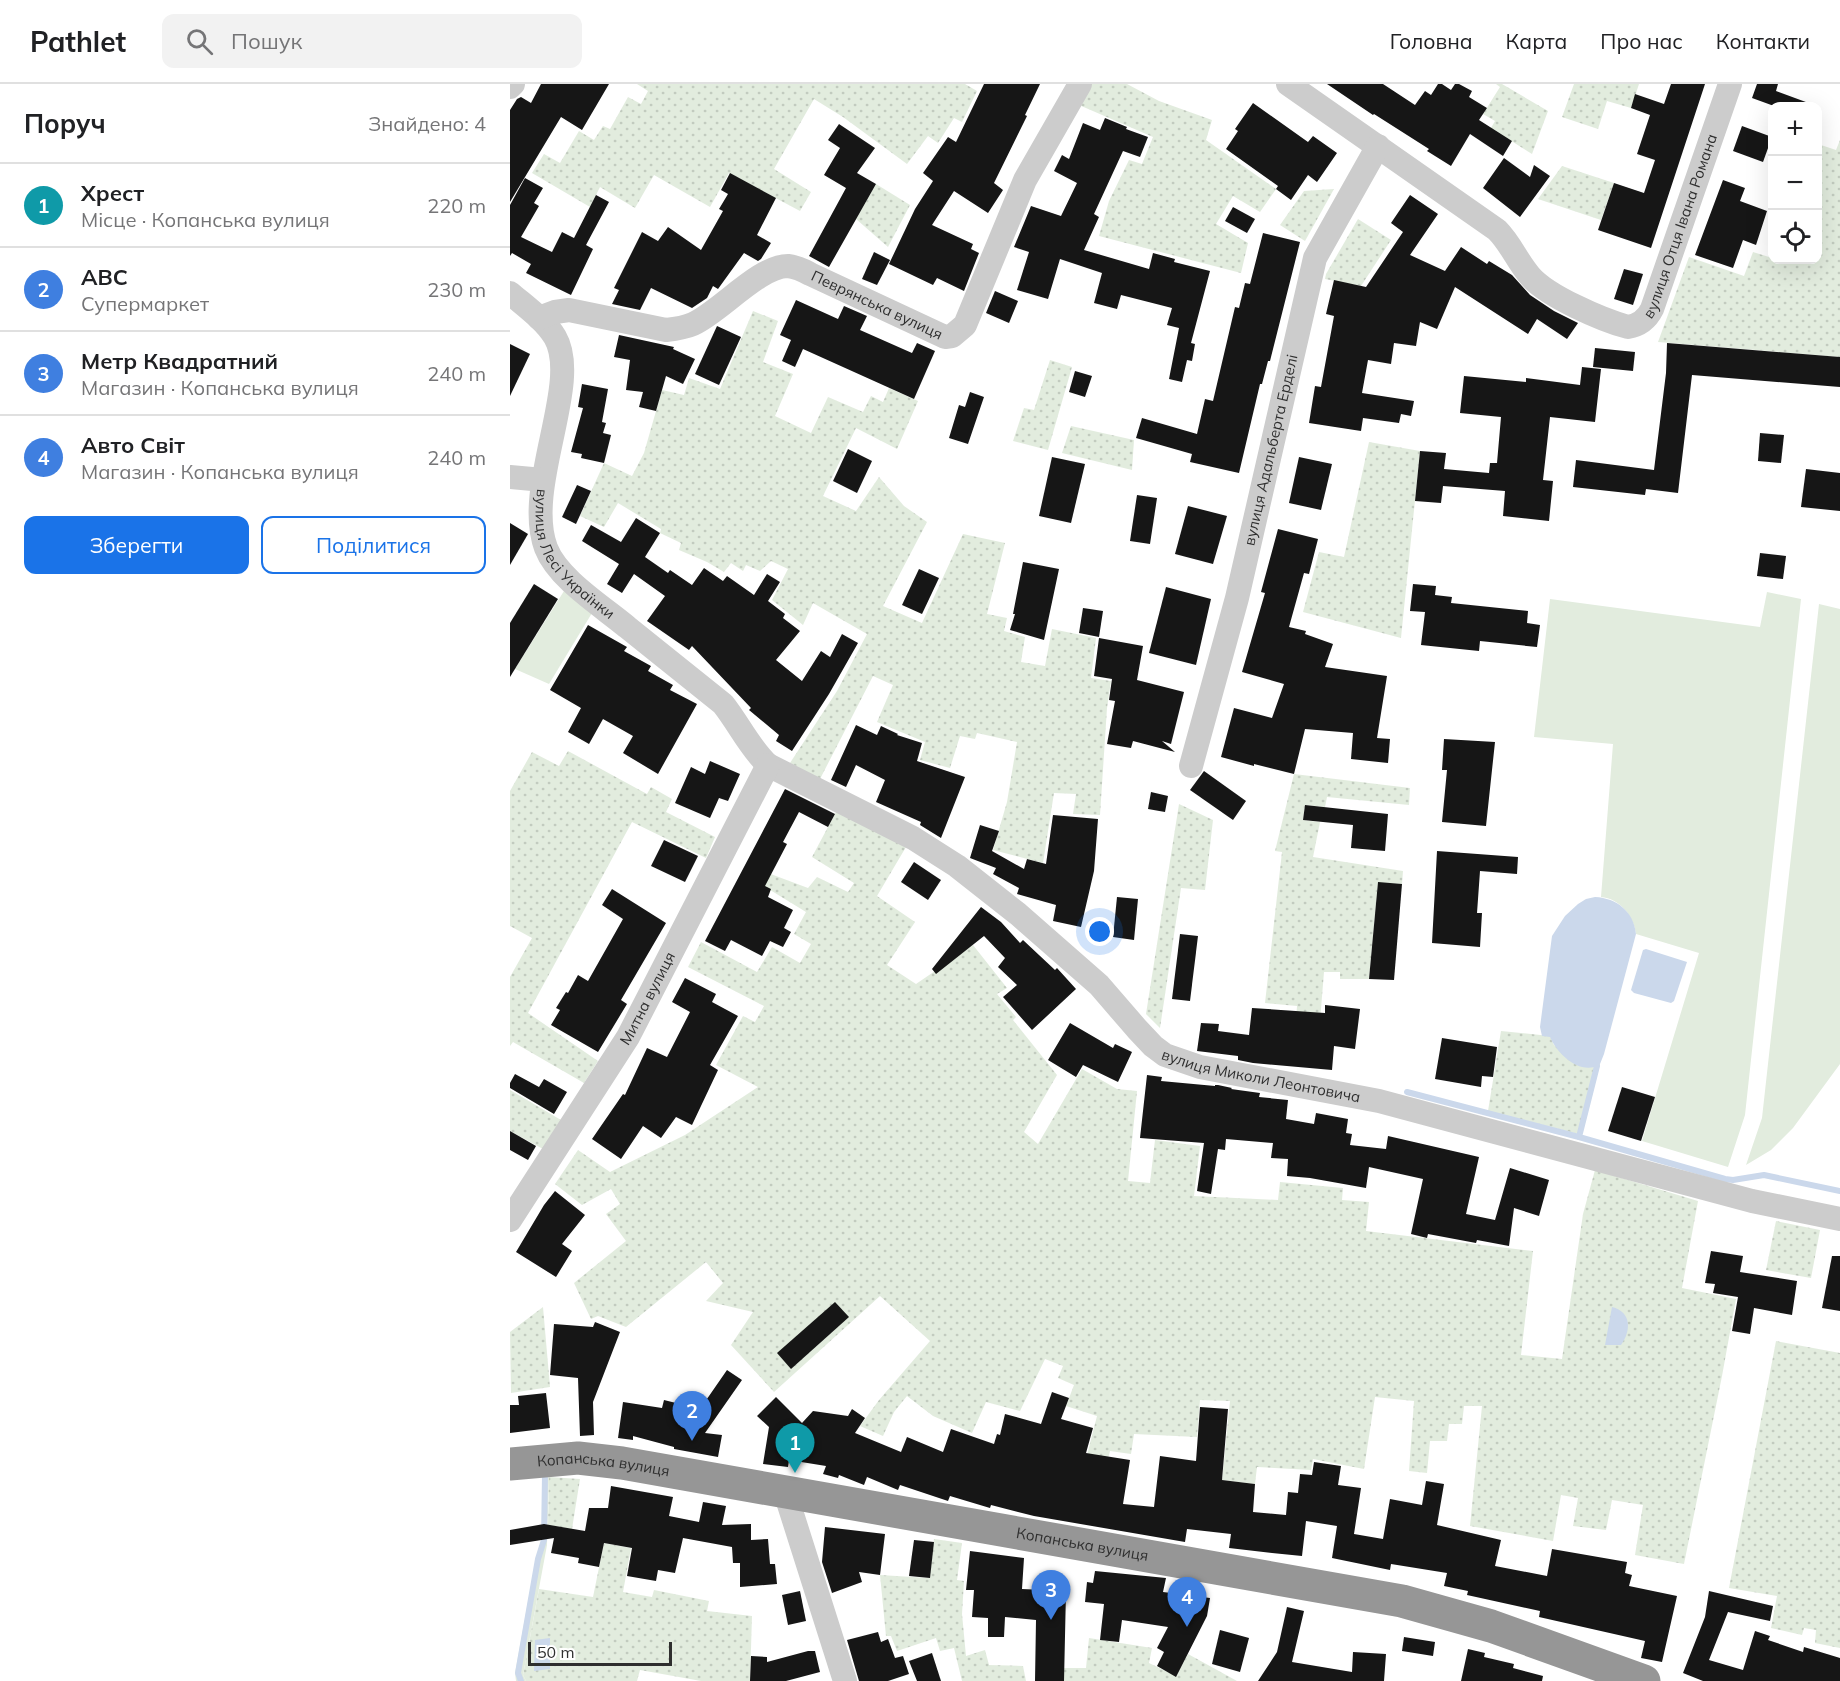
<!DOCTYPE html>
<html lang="uk">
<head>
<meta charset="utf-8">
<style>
	:root { --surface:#fff; --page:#f2f2f2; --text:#202124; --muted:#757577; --line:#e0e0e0; --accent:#1a73e8 }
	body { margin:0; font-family:Mulish,sans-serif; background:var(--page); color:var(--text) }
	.controls { position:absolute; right:18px; top:18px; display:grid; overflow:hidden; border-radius:12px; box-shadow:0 6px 24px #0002 }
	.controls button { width:54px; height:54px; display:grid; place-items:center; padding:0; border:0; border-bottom:2px solid var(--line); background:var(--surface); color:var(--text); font:30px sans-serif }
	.scale { position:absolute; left:18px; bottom:15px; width:144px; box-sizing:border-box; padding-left:6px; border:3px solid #2f2f2f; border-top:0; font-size:16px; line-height:21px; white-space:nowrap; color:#2f2f2f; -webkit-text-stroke:4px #fff; paint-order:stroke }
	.you { position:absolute; left:590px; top:848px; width:21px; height:21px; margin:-15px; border:4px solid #fff; border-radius:50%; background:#1a73e8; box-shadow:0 0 0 9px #1a73e833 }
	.badge { display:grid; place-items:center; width:39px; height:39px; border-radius:50%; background:var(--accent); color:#fff; font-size:20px; font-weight:700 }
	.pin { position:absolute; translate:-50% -50px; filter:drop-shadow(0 2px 3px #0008) }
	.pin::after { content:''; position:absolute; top:32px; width:21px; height:18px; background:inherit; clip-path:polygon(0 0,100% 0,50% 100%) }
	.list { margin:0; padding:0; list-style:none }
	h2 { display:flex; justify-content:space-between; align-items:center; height:78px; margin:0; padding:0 24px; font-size:26px }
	h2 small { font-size:20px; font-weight:400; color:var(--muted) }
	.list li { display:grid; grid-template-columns:39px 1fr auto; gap:18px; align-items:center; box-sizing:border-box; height:84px; padding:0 24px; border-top:2px solid var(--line) }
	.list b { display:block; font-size:22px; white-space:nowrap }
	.list p { margin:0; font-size:20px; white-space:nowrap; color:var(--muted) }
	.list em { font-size:20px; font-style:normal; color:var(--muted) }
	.actions { display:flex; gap:12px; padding:18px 24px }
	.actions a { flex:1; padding:14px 0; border:2px solid var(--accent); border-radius:12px; text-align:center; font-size:21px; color:var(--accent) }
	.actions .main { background:var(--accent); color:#fff }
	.icon { flex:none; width:33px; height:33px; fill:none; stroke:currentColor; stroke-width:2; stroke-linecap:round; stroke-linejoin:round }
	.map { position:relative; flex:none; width:1330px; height:1597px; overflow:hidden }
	header { display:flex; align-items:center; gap:36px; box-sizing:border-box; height:84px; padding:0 30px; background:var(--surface); border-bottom:2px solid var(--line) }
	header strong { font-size:28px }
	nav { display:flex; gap:33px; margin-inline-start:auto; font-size:21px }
	.search { width:420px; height:54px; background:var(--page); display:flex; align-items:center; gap:15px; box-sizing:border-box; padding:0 21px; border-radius:12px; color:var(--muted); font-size:22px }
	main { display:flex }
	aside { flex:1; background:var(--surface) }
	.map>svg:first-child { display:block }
</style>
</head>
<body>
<header>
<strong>Pathlet</strong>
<div class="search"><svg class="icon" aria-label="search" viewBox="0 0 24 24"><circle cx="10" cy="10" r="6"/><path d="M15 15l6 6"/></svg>Пошук</div>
<nav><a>Головна</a><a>Карта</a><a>Про нас</a><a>Контакти</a></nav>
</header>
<main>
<aside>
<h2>Поруч<small>Знайдено: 4</small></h2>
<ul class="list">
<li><span class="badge" style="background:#0f9aa8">1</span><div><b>Хрест</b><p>Місце · Копанська вулиця</p></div><em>220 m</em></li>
<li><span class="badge" style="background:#3f7fe0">2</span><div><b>ABC</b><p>Супермаркет</p></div><em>230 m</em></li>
<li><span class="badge" style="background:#3f7fe0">3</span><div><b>Метр Квадратний</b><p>Магазин · Копанська вулиця</p></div><em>240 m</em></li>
<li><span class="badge" style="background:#3f7fe0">4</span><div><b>Авто Світ</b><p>Магазин · Копанська вулиця</p></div><em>240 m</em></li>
</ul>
<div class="actions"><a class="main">Зберегти</a><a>Поділитися</a></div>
</aside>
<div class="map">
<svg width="1330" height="1597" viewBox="0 0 1330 1597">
	<defs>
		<pattern id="garden-dots" width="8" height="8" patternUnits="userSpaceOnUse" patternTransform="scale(1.5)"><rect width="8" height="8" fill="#e2ecde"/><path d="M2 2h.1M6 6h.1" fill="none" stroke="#c2cbbf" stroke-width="1.8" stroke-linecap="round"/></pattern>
	</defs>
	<rect width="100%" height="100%" fill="#fff"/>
	<g fill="#e2ecde">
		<path d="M 54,507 L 82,529 L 39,600 L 5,585 Z"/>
		<path d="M 1257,508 L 1291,515 L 1235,1031 L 1218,1083 L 1132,1057 L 1189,869 L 1126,850 C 1124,832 1109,814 1091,813 L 1103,660 L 1024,653 L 1040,515 L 1250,543 Z"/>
		<path d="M 1309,520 L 1330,525 L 1330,980 L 1283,1044 L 1261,1066 L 1236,1081 L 1252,1034 Z"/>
		<path d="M 39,1393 L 37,1461 L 13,1591 L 16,1597 L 6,1597 L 5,1589 L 26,1474 L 33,1457 L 32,1395 Z"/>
	</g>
	<g fill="url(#garden-dots)">
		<path d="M 127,0 L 455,0 L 467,7 L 452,38 L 444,34 L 428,59 L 418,52 L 397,80 L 333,33 L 304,15 L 264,85 L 301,108 L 290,127 L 219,89 L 200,123 L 144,91 L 125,124 L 90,103 L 80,123 L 22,89 L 34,70 L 50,79 L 69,47 L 84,56 L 93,42 L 100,45 L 118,13 L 131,20 L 138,7 Z"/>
		<path d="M 580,0 L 617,0 L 649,17 L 702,36 L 696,56 L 766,105 L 750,128 L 723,112 L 706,140 L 738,159 L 731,189 L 589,152 L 599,117 L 619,76 L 632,80 L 643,53 L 569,21 Z"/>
		<path d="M 986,0 L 992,0 L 1038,27 L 1022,70 L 981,44 L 985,37 L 973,30 L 990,3 Z"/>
		<path d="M 1064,0 L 1129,0 L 1121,24 L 1097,17 L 1088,45 L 1052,33 Z"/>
		<path d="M 1330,56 L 1330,273 L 1148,258 L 1179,173 L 1234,192 L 1243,168 L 1259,173 L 1262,164 L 1262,176 L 1308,176 L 1308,60 L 1326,66 Z"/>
		<path d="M 1052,82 L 1104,99 L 1091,136 L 1028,115 Z"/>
		<path d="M 366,100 L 400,121 L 378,163 L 346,135 Z"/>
		<path d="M 824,105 L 795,157 L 770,141 L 794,107 Z"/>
		<path d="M 848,135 L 881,156 L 851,202 L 815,195 L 816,190 Z"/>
		<path d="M 243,227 L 268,237 L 253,278 L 283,290 L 265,332 L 301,349 L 318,313 L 353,328 L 361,312 L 373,318 L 379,304 L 408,317 L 387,365 L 346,344 L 313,412 L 346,427 L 369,393 L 394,422 L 417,438 L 373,522 L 412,539 L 453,450 L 495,459 L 477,530 L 497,534 L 494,547 L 515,553 L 511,578 L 535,582 L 542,545 L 586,554 L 581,594 L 601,597 L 597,624 L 590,731 L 563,730 L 566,710 L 544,709 L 533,779 L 483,766 L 497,718 L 507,658 L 467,649 L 465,655 L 450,652 L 440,684 L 410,676 L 415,658 L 367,638 L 383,601 L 363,592 L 310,695 L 280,679 L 327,607 L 357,550 L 303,519 L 293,541 L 262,516 L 278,485 L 261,477 L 250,487 L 236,481 L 233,487 L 221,479 L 214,488 L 197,478 L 169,466 L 171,459 L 150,449 L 151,445 L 108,419 L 94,443 L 70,432 L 94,379 L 122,392 L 134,369 L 152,306 L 174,311 L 179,294 L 210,305 Z"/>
		<path d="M 540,276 L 562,283 L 538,366 L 503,357 L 514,324 L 524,326 Z"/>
		<path d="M 561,342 L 624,356 L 622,386 L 552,369 Z"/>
		<path d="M 859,358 L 910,367 L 891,554 L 793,528 L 809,468 L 834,473 Z"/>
		<path d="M 58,667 L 137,710 L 141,703 L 162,715 L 156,728 L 205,753 L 196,774 L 122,738 L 18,929 L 88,977 L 74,999 L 3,958 L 0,962 L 0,893 L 22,854 L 0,842 L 0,707 L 22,668 L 49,682 Z"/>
		<path d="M 784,690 L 900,704 L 899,721 L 817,713 L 815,723 L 795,721 L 793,736 L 810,738 L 803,773 L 893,787 L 892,800 L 868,799 L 859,895 L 830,895 L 830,888 L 814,888 L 810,937 L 786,936 L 787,922 L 755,919 L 772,768 L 765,767 Z"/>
		<path d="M 669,720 L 703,736 L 695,806 L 671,804 L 650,944 L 636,930 Z"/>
		<path d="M 327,726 L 396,763 L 367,812 L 405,838 L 377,881 L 406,900 L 463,861 L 497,904 L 487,910 L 506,933 L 503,936 L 547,991 L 514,1048 L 528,1060 L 572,985 L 607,1005 L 627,1007 L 618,1097 L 640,1099 L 645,1056 L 690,1062 L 684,1112 L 768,1116 L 770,1098 L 833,1104 L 832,1116 L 859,1118 L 856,1147 L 1023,1167 L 1011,1271 L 1052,1275 L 1073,1130 L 1085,1086 L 1188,1117 L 1172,1204 L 1226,1215 L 1212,1292 L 1174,1480 L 1125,1471 L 1133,1421 L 1102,1416 L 1096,1446 L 1063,1442 L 1068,1414 L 1051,1411 L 1043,1457 L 960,1442 L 972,1322 L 954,1322 L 952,1340 L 939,1340 L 937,1357 L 920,1357 L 917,1389 L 899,1387 L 904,1317 L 865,1313 L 854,1385 L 803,1375 L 801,1386 L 747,1383 L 745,1400 L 712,1396 L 720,1317 L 690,1316 L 687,1353 L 624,1350 L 621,1370 L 600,1367 L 596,1383 L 575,1379 L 587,1332 L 556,1322 L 564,1301 L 548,1294 L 553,1282 L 535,1275 L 510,1327 L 476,1318 L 462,1349 L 423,1332 L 397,1312 L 384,1328 L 373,1352 L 350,1342 L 369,1316 L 420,1257 L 370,1212 L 264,1308 L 221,1261 L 243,1228 L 196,1217 L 213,1199 L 196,1178 L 116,1243 L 88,1232 L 81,1235 L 64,1199 L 116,1157 L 96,1130 L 110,1120 L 101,1105 L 72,1121 L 45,1100 L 68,1066 L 100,1088 L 175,1051 L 248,1003 L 206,981 L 233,932 L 245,938 L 254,922 L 178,883 L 191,858 L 247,888 L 262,863 L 290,879 L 301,860 L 284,850 L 296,828 L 244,796 L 250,786 L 298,804 L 307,793 L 338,808 L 344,799 L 302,773 Z"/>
		<path d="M 991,947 L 1040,952 L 1044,961 L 1087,982 L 1090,980 L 1072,1051 L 978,1027 Z"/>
		<path d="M 0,1006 L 51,1036 L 33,1065 L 0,1047 Z"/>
		<path d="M 1266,1137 L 1310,1146 L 1301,1194 L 1256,1186 Z"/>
		<path d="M 33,1223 L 40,1303 L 1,1309 L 0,1248 Z"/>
		<path d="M 1266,1257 L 1330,1269 L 1330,1564 L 1305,1559 L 1306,1546 L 1294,1544 L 1292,1551 L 1261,1544 L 1267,1512 L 1219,1504 Z"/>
		<path d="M 39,1393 L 70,1395 L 62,1445 L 38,1441 Z"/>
		<path d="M 424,1455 L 452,1459 L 447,1496 L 454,1497 L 452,1530 L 456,1572 L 475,1566 L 479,1581 L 513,1582 L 516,1597 L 452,1597 L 444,1564 L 430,1567 L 426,1554 L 387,1567 L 381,1552 L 376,1552 L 370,1491 L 419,1494 Z"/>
		<path d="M 94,1459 L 121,1464 L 113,1508 L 142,1513 L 144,1506 L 199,1517 L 197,1527 L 242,1532 L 240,1597 L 191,1597 L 130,1586 L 127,1597 L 16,1597 L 13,1591 L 29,1505 L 83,1513 Z"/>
		<path d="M 579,1554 L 642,1564 L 639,1579 L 666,1592 L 678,1570 L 727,1597 L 554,1597 L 554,1584 L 576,1584 Z"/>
	</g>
	<g fill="#cbd8eb">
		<path d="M 1085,813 C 1107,814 1124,828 1126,850 L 1094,970 L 1090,980 C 1072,993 1047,970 1040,953 L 1032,952 L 1030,943 L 1042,852 L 1055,832 L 1068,820 L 1076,815 Z"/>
		<path d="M 1136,865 L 1177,878 L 1164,917 L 1161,919 L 1124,909 L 1121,906 L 1133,866 Z"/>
		<path d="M 1102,1223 C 1122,1228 1121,1247 1111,1261 L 1095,1261 Z"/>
		<path d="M 40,1554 L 40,1585 L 24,1587 L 25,1556 Z"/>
	</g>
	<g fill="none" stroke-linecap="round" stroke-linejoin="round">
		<g stroke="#cbd8eb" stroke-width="6">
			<path d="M 1087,982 L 1069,1053 L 1215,1095 L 1223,1096 L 1254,1091 L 1330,1107"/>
			<path d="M 897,1008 L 1069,1053"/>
			<path d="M 11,1597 L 8,1589 L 28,1475 L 34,1456 L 35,1391"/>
		</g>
	</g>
	<g fill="#161616">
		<path d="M 31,0 L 99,0 L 72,46 L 51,33 L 0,118 L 0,26 L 7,15 L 11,13 L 21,19 Z"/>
		<path d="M 474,0 L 530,0 L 515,31 L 517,32 L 484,99 L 493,106 L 478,129 L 444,107 L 422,141 L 463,160 L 461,165 L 469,169 L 454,207 L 427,194 L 423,201 L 379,180 L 405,125 L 423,97 L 413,89 L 438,53 L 446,58 Z"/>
		<path d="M 817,0 L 873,0 L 905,21 L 915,7 L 921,11 L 928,0 L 932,0 L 941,6 L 945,0 L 949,0 L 962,7 L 959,13 L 977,24 L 969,36 L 1002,57 L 993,72 L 960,50 L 941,82 L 917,67 L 919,65 L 864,30 L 863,31 Z"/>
		<path d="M 1161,0 L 1195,0 L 1141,164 L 1088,146 L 1104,99 L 1134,109 L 1145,76 L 1127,70 L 1140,31 L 1121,24 L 1125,10 L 1154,20 Z"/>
		<path d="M 1247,0 L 1268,0 L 1266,7 L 1304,21 L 1304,22 L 1264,22 L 1242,14 Z"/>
		<path d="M 743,19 L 798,58 L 803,52 L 827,69 L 807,98 L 798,91 L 781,116 L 766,105 L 768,102 L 716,65 L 728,47 L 725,45 Z"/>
		<path d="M 595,34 L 617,43 L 616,45 L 638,53 L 630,73 L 613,67 L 584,130 L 589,133 L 574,166 L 639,185 L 643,169 L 665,175 L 664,178 L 700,187 L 681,259 L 685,260 L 682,277 L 677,276 L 672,298 L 659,295 L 669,244 L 657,241 L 662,224 L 611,211 L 607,225 L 584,219 L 592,189 L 550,175 L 538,215 L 507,206 L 519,168 L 504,163 L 521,122 L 551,132 L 567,99 L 544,87 L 552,71 L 559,75 L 573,39 L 590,46 Z"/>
		<path d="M 329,40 L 365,64 L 347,89 L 366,100 L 319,183 L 299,172 L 336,104 L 314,91 L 330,64 L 318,56 Z"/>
		<path d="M 1232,42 L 1262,53 L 1253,78 L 1223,67 Z"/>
		<path d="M 994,74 L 1020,93 L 1024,81 L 1040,92 L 1010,133 L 973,104 Z"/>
		<path d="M 220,89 L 266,114 L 247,151 L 261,159 L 251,175 L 248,177 L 234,169 L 208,205 L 203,202 L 197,214 L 182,224 L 141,204 L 130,226 L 102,220 L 109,206 L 104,204 L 132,148 L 148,157 L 158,143 L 191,166 L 213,127 L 209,125 L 218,110 L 211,106 Z"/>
		<path d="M 15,94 L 33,104 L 24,119 L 29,122 L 11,153 L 42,168 L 52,148 L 64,154 L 86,111 L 99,118 L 76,161 L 83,165 L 61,211 L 16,189 L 21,180 L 2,169 L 0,172 L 0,121 Z"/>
		<path d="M 1213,96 L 1235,104 L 1230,117 L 1257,127 L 1246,161 L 1233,156 L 1223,184 L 1185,171 Z"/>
		<path d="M 900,111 L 928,130 L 900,171 L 935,187 L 951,163 L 977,180 L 979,177 L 1002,191 L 1020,211 L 1044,227 L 1068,239 L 1057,255 L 1027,235 L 1018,250 L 945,203 L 927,245 L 910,238 L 906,262 L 884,259 L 881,280 L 858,276 L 852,309 L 904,317 L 901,332 L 891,330 L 889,339 L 853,334 L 851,347 L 799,339 L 805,302 L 811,303 L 824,232 L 816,230 L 824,196 L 856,203 L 893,148 L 881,139 Z"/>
		<path d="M 723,123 L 745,135 L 737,149 L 715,137 Z"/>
		<path d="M 753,149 L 790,158 L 760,277 L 758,277 L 752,300 L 750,300 L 729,389 L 680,378 L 682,370 L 626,354 L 632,334 L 687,350 L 695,315 L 703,317 L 725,223 L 729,224 L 735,199 L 740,200 Z"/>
		<path d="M 364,168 L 380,176 L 367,201 L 352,195 Z"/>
		<path d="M 1114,185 L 1133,190 L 1123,221 L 1104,215 Z"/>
		<path d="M 485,207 L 508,217 L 499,239 L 476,229 Z"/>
		<path d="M 286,216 L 328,235 L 334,222 L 357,232 L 350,246 L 402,269 L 407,259 L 425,267 L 404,315 L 293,265 L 285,283 L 272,277 L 281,256 L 270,251 Z"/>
		<path d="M 207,242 L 231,253 L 209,301 L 185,290 Z"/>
		<path d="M 109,251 L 164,263 L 163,265 L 185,275 L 173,300 L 156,292 L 146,327 L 129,323 L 133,308 L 116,306 L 120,276 L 104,273 Z"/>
		<path d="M 1157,259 L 1330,273 L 1330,303 L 1182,291 L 1168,409 L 1136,405 L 1135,411 L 1063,403 L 1066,376 L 1144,386 L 1156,289 Z"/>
		<path d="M 0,260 L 20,270 L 0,312 Z"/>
		<path d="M 1085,264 L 1125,268 L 1123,287 L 1083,283 Z"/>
		<path d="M 1072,283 L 1091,285 L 1085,338 L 1040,333 L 1033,396 L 1043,397 L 1039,437 L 993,432 L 995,407 L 933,402 L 931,419 L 905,417 L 910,367 L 936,369 L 934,385 L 979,389 L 980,379 L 987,379 L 991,333 L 950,329 L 954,292 L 1016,298 L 1016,294 L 1070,301 Z"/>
		<path d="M 565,287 L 582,292 L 575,313 L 559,308 Z"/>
		<path d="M 72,300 L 98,305 L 92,338 L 96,339 L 93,349 L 101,351 L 94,379 L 71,374 L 72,370 L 61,368 L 73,324 L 68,323 Z"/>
		<path d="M 460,308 L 474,313 L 458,360 L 439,354 L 449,321 L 455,323 Z"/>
		<path d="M 1250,349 L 1274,351 L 1271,379 L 1248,377 Z"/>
		<path d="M 338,365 L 362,377 L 347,409 L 323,397 Z"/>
		<path d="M 542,373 L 575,380 L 561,439 L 529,432 Z"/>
		<path d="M 789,373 L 822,380 L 811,426 L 779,419 Z"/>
		<path d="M 1296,385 L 1330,389 L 1330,427 L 1291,423 Z"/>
		<path d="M 67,401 L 81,407 L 66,440 L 52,433 Z"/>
		<path d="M 627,411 L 647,414 L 640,460 L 620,457 Z"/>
		<path d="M 678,422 L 717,432 L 703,480 L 665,470 Z"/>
		<path d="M 126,434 L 150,449 L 135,473 L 158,489 L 160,486 L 182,501 L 194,484 L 213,497 L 217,492 L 244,511 L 257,490 L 270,498 L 258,517 L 275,530 L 273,534 L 290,547 L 266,576 L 292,597 L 311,567 L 320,573 L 332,550 L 348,559 L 319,610 L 282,667 L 266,657 L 269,651 L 239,626 L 241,624 L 182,562 L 179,566 L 137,537 L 155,512 L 124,490 L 112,509 L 97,500 L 109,480 L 72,457 L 81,441 L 111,458 Z"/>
		<path d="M 0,439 L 18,450 L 0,481 Z"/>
		<path d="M 768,445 L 808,455 L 799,490 L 794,489 L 779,543 L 796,547 L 795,550 L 823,560 L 815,583 L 877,592 L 867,654 L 880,655 L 878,679 L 841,675 L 843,649 L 795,645 L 784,690 L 744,680 L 744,682 L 711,673 L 724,624 L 762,634 L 774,600 L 732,588 L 755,509 L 751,508 Z"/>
		<path d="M 1250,469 L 1276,472 L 1273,495 L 1247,492 Z"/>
		<path d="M 513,478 L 549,485 L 534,556 L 500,546 L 505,530 L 503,530 Z"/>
		<path d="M 409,485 L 429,494 L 412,530 L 392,521 Z"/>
		<path d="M 24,500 L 48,515 L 0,593 L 0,539 Z"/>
		<path d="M 903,500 L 926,502 L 925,511 L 942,513 L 941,519 L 1018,527 L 1017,539 L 1030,541 L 1027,563 L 970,557 L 969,567 L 911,561 L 915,528 L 900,527 Z"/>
		<path d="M 656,503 L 701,515 L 686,581 L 639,569 Z"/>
		<path d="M 573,524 L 593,527 L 589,553 L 569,549 Z"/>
		<path d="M 78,541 L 117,563 L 114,567 L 141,582 L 138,587 L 163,601 L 160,606 L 187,620 L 148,690 L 113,669 L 123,652 L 93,635 L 79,660 L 58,648 L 71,624 L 40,606 Z"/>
		<path d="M 589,554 L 633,562 L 627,596 L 674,608 L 661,660 L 652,657 L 665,668 L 623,657 L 621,664 L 597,660 L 605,617 L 599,616 L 602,595 L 584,592 Z"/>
		<path d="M 346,641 L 367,651 L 371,642 L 388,650 L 387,651 L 412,659 L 407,677 L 455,693 L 431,754 L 410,741 L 411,738 L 366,718 L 375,696 L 346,681 L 336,703 L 321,696 Z"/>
		<path d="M 934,655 L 985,658 L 976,742 L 932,738 L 937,686 L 932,686 Z"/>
		<path d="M 200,677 L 230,690 L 218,717 L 209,714 L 200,734 L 165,719 L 181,683 L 195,690 Z"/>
		<path d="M 694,687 L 736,717 L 723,736 L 680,706 Z"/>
		<path d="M 275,705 L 325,730 L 318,743 L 289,728 L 273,758 L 277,760 L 255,802 L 261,805 L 258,813 L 283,826 L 274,844 L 281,848 L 273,863 L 260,857 L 252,872 L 221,856 L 215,867 L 195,857 Z"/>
		<path d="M 641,708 L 658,712 L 655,728 L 638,725 Z"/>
		<path d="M 795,721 L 878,730 L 875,767 L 841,764 L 843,741 L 793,736 Z"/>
		<path d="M 543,731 L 588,735 L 584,787 L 571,843 L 543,837 L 546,821 L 507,810 L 509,804 L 483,790 L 486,784 L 460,774 L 470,741 L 489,747 L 482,767 L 514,785 L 517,775 L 536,780 Z"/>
		<path d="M 154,756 L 188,772 L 175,798 L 141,782 Z"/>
		<path d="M 927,767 L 1008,773 L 1007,790 L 970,787 L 967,829 L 972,829 L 970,863 L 922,859 Z"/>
		<path d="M 404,778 L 431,796 L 418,816 L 391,798 Z"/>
		<path d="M 868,798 L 892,800 L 884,896 L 859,895 Z"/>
		<path d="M 102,805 L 156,839 L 111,916 L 117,920 L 88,968 L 41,941 L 50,926 L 46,924 L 56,908 L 58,909 L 68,891 L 78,897 L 113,835 L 92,821 Z"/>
		<path d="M 607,813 L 628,815 L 624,856 L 603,853 Z"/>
		<path d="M 471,823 L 491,838 L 510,859 L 513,856 L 545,886 L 547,884 L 566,905 L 522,946 L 493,913 L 507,901 L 488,883 L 495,874 L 474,852 L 426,890 L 422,885 Z"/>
		<path d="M 670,850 L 688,852 L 680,917 L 662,915 Z"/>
		<path d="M 175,894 L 206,910 L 202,918 L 228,932 L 200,981 L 208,986 L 182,1041 L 166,1033 L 151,1054 L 133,1042 L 111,1075 L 82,1055 L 113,1010 L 115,1011 L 137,964 L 157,973 L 180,928 L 162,918 Z"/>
		<path d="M 815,921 L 850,925 L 845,965 L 824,962 L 822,986 L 743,979 L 728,976 L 728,972 L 687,967 L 691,939 L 709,940 L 708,947 L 739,951 L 742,924 L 815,929 Z"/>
		<path d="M 560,939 L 603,964 L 605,960 L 622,968 L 608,998 L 573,981 L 566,993 L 538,976 Z"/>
		<path d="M 932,954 L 987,963 L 983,993 L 972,992 L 971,1003 L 925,995 Z"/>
		<path d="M 5,990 L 29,1003 L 34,995 L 57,1008 L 44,1030 L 0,1004 L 0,999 Z"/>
		<path d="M 637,991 L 652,993 L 651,997 L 705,1002 L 705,1001 L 708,1001 L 722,1004 L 721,1005 L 750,1009 L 749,1013 L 778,1016 L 776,1035 L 804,1040 L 806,1029 L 838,1035 L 836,1049 L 842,1050 L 840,1061 L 876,1065 L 878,1052 L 969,1073 L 956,1130 L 985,1136 L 1000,1084 L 1039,1096 L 1029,1132 L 1004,1124 L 999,1162 L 967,1156 L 966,1159 L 918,1150 L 917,1154 L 901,1150 L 913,1095 L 859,1083 L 856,1104 L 800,1094 L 777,1092 L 778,1075 L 761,1074 L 763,1059 L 716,1055 L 715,1066 L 708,1065 L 701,1110 L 687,1107 L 694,1059 L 630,1054 Z"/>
		<path d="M 1112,1003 L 1145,1013 L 1131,1057 L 1098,1047 Z"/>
		<path d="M 0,1047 L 26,1062 L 18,1076 L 0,1066 Z"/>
		<path d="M 45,1107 L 75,1131 L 52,1160 L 62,1167 L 46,1193 L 6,1168 L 34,1121 Z"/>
		<path d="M 1201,1167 L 1233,1172 L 1230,1188 L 1287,1197 L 1282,1231 L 1244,1224 L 1240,1250 L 1222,1247 L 1228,1213 L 1203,1209 L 1205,1200 L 1195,1199 Z"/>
		<path d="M 1322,1172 L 1330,1172 L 1330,1227 L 1312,1224 Z"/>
		<path d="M 325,1218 L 339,1233 L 281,1285 L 267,1269 Z"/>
		<path d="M 85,1238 L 110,1248 L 83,1318 L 84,1351 L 70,1352 L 68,1294 L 40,1291 L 44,1240 L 83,1243 Z"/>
		<path d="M 217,1286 L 232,1296 L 195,1349 L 212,1351 L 208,1373 L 164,1365 L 164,1363 L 123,1352 L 123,1356 L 108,1354 L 113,1318 L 152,1324 L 154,1316 L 190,1325 Z"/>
		<path d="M 542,1308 L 559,1314 L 551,1335 L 583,1344 L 576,1369 L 620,1376 L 613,1420 L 644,1423 L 650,1372 L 686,1377 L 690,1323 L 718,1325 L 712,1396 L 745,1400 L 743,1428 L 776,1431 L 778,1408 L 788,1409 L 790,1390 L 802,1391 L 804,1378 L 831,1382 L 828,1401 L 851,1404 L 844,1450 L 873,1455 L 880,1415 L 912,1421 L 916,1397 L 934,1400 L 927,1441 L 991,1456 L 985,1482 L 1037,1492 L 1042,1465 L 1117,1478 L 1115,1489 L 1122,1491 L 1119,1502 L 1167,1512 L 1152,1578 L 1131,1574 L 1135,1557 L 1029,1533 L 1030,1527 L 957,1511 L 958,1507 L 934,1502 L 937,1489 L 881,1480 L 880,1486 L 822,1474 L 827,1442 L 796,1437 L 792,1472 L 762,1469 L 719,1464 L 721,1450 L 677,1445 L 675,1458 L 524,1432 L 481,1421 L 480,1424 L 440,1412 L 438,1417 L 390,1401 L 388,1406 L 357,1393 L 354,1401 L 329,1391 L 328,1394 L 313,1390 L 316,1382 L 279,1376 L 278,1383 L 253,1380 L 259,1343 L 247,1332 L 266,1313 L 292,1339 L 303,1327 L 338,1332 L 342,1325 L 355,1334 L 345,1349 L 391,1368 L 397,1353 L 433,1368 L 441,1345 L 484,1360 L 487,1350 L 490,1351 L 495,1330 L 531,1340 Z"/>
		<path d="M 36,1309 L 40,1344 L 0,1349 L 0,1321 L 9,1321 L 8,1312 Z"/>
		<path d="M 101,1402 L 163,1413 L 159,1432 L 189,1438 L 193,1418 L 216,1422 L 212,1441 L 241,1440 L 241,1456 L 258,1455 L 260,1480 L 265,1480 L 267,1500 L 230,1503 L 230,1479 L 223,1479 L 222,1463 L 173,1454 L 165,1489 L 148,1486 L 146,1497 L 117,1492 L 122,1464 L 94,1459 L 89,1483 L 68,1479 L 69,1474 L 41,1469 L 44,1454 L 0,1461 L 0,1446 L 34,1440 L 75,1447 L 79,1424 L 98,1424 Z"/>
		<path d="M 315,1443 L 375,1450 L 370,1491 L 349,1488 L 352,1498 L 322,1509 L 312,1478 Z"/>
		<path d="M 404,1456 L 424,1458 L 420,1494 L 399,1492 Z"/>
		<path d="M 460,1467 L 514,1474 L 512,1505 L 556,1507 L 554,1597 L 525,1597 L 526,1536 L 495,1533 L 494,1553 L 478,1553 L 478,1534 L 462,1533 L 464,1506 L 456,1506 Z"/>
		<path d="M 585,1487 L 656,1494 L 653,1508 L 700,1514 L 697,1532 L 666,1593 L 647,1582 L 654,1568 L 647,1564 L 658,1543 L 612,1536 L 609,1558 L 590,1556 L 594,1520 L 575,1518 L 577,1498 L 583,1499 Z"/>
		<path d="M 290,1507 L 296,1537 L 278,1541 L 272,1511 Z"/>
		<path d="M 1199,1507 L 1263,1522 L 1260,1537 L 1218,1528 L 1199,1576 L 1233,1586 L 1245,1547 L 1260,1552 L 1258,1556 L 1293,1568 L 1294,1563 L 1330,1574 L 1330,1597 L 1193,1597 L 1173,1589 L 1195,1533 Z"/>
		<path d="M 777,1523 L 794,1527 L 782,1578 L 842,1588 L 843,1568 L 876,1570 L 874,1597 L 748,1597 L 767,1568 Z"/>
		<path d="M 710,1546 L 739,1554 L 730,1588 L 702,1580 Z"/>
		<path d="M 368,1548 L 371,1558 L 378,1555 L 385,1574 L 393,1572 L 399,1590 L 378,1597 L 349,1597 L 337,1556 Z"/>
		<path d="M 894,1553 L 925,1558 L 923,1572 L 892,1567 Z"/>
		<path d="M 958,1565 L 975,1569 L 974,1573 L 1004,1580 L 1003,1584 L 1033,1592 L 1032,1597 L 951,1597 Z"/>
		<path d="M 298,1567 L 305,1567 L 310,1588 L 276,1597 L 240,1597 L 241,1572 L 257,1573 L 257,1578 Z"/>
		<path d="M 422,1569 L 431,1597 L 407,1597 L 399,1577 Z"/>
	</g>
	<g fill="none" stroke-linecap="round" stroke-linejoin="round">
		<g stroke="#ccc" stroke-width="24">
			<path id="s1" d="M 778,0 L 987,146 C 1001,160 1007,177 1020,192 C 1037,212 1092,236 1118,243 C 1130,241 1137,235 1142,225 L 1220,0"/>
			<path d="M 0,3 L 3,0"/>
			<path id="s2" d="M 0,209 C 15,222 35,236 45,253 C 72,299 13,403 36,464 C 48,495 92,522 117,543 C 149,569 181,594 213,620 C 229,640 239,663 258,681 L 403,754 L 447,782 L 508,830 L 589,901 L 627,945 L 643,962 L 655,971 L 690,983 L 869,1017 L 1242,1117 L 1330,1135"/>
			<path id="s3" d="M 29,234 L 45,228 L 59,226 L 156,246 C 165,245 174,244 183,240 C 210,228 249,182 278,182 C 286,183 293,186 300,190 L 435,253 L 442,252 L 455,241 L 515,96 L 570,0"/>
			<path d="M 0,393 L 33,396"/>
			<path id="s4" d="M 681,682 L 727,514 L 805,174 L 868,62"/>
			<path id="s5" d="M 0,1136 L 118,953 L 258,681"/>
			<path d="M 275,1408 L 335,1597"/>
		</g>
		<path stroke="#969696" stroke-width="33" id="s6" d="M 0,1380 L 68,1374 L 112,1379 L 892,1517 L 981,1542 L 1134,1597"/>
	</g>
	<g text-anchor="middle" stroke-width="6" stroke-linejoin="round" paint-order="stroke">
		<g font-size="15" fill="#2f2f2f" stroke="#fff">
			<text dy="5" stroke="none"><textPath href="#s1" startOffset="542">вулиця Отця Івана Романа</textPath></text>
			<text dy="5" stroke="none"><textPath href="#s3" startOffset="368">Певрянська вулиця</textPath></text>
			<text dy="5" stroke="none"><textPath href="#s4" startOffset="326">вулиця Адальберта Ерделі</textPath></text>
			<text dy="5" stroke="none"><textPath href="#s2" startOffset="296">вулиця Лесі Українки</textPath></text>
			<text dy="5" stroke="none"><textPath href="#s5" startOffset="261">Митна вулиця</textPath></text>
			<text dy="5" stroke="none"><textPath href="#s2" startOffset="1186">вулиця Миколи Леонтовича</textPath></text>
			<text dy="5" stroke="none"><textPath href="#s6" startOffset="94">Копанська вулиця</textPath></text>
			<text dy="5" stroke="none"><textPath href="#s6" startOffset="580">Копанська вулиця</textPath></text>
		</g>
	</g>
</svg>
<div class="controls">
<button>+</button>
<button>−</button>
<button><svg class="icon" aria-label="locate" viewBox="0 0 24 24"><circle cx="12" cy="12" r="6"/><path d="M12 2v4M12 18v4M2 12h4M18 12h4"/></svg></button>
</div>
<div class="scale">50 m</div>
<div class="you"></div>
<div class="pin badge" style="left:285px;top:1389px;background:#0f9aa8">1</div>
<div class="pin badge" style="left:182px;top:1357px;background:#3f7fe0">2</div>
<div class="pin badge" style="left:541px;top:1536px;background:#3f7fe0">3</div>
<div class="pin badge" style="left:677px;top:1543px;background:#3f7fe0">4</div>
</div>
</main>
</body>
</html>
